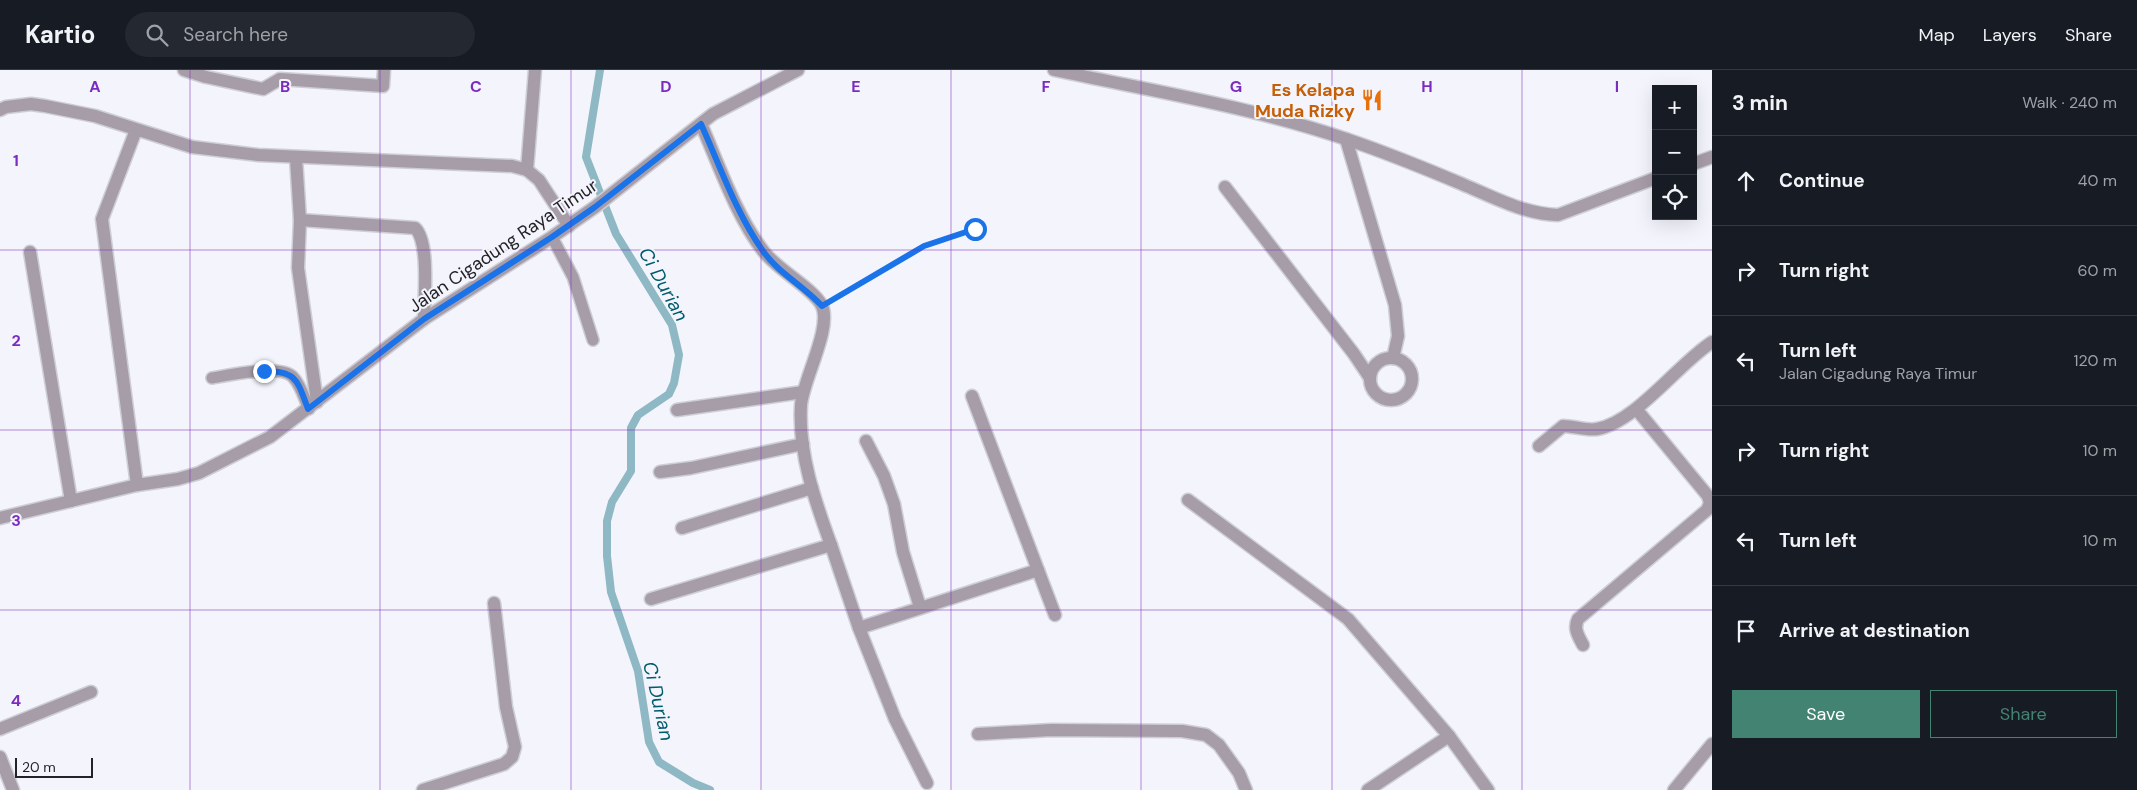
<!DOCTYPE html>
<html lang="en">
<head>
<meta charset="utf-8">
<style>
	:root { --surface:#171b24; --page:#242831; --text:#f1f3f6; --muted:#9ea1a6; --line:#363941; --accent:#428372 }
	body { margin:0; font-family:"DM Sans",sans-serif; background:var(--page); color:var(--text) }
	.controls { position:absolute; right:15px; top:15px; display:grid; overflow:hidden; border-radius:0px; box-shadow:0 5px 20px #0002 }
	.controls button { width:45px; height:45px; display:grid; place-items:center; padding:0; border:0; border-bottom:1px solid var(--line); background:var(--surface); color:var(--text); font:25px sans-serif }
	.scale { position:absolute; left:15px; bottom:12px; width:78px; box-sizing:border-box; padding-left:5px; border:2px solid #232227; border-top:0; font-size:14px; line-height:18px; white-space:nowrap; color:#232227; -webkit-text-stroke:4px #f4f4fd; paint-order:stroke }
	.stop { position:absolute; width:15px; height:15px; margin:-11px; border:4px solid #1a73e8; border-radius:50%; background:#fff }
	.stop.end { background:#1a73e8; border-color:#fff; box-shadow:0 1px 5px #0008 }
	.list { margin:0; padding:0; list-style:none }
	h2 { display:flex; justify-content:space-between; align-items:center; height:65px; margin:0; padding:0 20px; font-size:21px }
	h2 small { font-size:16px; font-weight:400; color:var(--muted) }
	.list li { display:grid; grid-template-columns:32px 1fr auto; gap:15px; align-items:center; box-sizing:border-box; height:90px; padding:0 20px; border-top:1px solid var(--line) }
	.list b { display:block; font-size:19px; white-space:nowrap }
	.list p { margin:0; font-size:16px; white-space:nowrap; color:var(--muted) }
	.list em { font-size:16px; font-style:normal; color:var(--muted) }
	.actions { display:flex; gap:10px; padding:15px 20px }
	.actions a { flex:1; padding:11px 0; border:1px solid var(--accent); border-radius:0px; text-align:center; font-size:18px; color:var(--accent) }
	.actions .main { background:var(--accent); color:#fff }
	.icon { flex:none; width:28px; height:28px; fill:none; stroke:currentColor; stroke-width:2; stroke-linecap:round; stroke-linejoin:round }
	.map { position:relative; flex:none; width:1712px; height:720px; overflow:hidden }
	header { display:flex; align-items:center; gap:30px; box-sizing:border-box; height:70px; padding:0 25px; background:var(--surface); border-bottom:1px solid var(--line) }
	header strong { font-size:24px }
	nav { display:flex; gap:28px; margin-inline-start:auto; font-size:18px }
	.search { width:350px; height:45px; background:var(--page); display:flex; align-items:center; gap:12px; box-sizing:border-box; padding:0 18px; border-radius:28px; color:var(--muted); font-size:19px }
	main { display:flex }
	aside { flex:1; background:var(--surface) }
	.map>svg:first-child { display:block }
</style>
</head>
<body>
<header>
<strong>Kartio</strong>
<div class="search"><svg class="icon" aria-label="search" viewBox="0 0 24 24"><circle cx="10" cy="10" r="6"/><path d="M15 15l6 6"/></svg>Search here</div>
<nav><a>Map</a><a>Layers</a><a>Share</a></nav>
</header>
<main>
<div class="map">
<svg width="1712" height="720" viewBox="0 0 1712 720">
	<rect width="100%" height="100%" fill="#f4f4fd"/>
	<g fill="none" stroke-linecap="round" stroke-linejoin="round">
		<path stroke="#8eb8c3" stroke-width="8" d="M 600,0 L 586,87 L 616,164 L 672,255 L 679,285 L 674,313 L 669,324 L 638,345 L 631,358 L 631,401 L 612,432 L 607,451 L 607,486 L 611,522 L 638,601 L 649,672 L 659,692 L 693,713 L 710,720"/>
		<g stroke="#ceced6" stroke-width="14">
			<g id="service">
				<path d="M 552,167 L 573,207 L 593,270"/>
				<path d="M 212,308 C 229,305 281,294 293,307 C 301,315 304,328 309,339"/>
			</g>
		</g>
		<g stroke="#ceced6" stroke-width="15">
			<g id="minor">
				<path d="M 184,0 L 206,7 L 263,19 L 280,9 L 383,16 L 384,0"/>
				<path d="M 1054,0 C 1152,21 1253,37 1349,70 C 1387,83 1424,98 1462,114 C 1493,127 1524,144 1558,145 L 1656,108"/>
				<path d="M 0,40 L 6,37 L 31,34 L 45,36 L 95,46 L 192,77 L 258,85 L 512,96 L 527,100 L 539,110 L 569,156"/>
				<path d="M 136,60 L 102,149 L 137,415"/>
				<path d="M 1346,69 L 1395,235 L 1398,266 L 1393,288"/>
				<path d="M 296,88 L 300,150 L 298,198 L 317,332"/>
				<path d="M 1693,94 L 1712,87"/>
				<path d="M 527,100 L 535,0"/>
				<path d="M 1225,117 L 1354,284 L 1370,308"/>
				<path d="M 300,150 L 415,158 C 430,172 424,229 424,249"/>
				<path d="M 30,182 L 71,431"/>
				<circle cx="1391" cy="309" r="21"/>
				<path d="M 972,326 L 1055,545"/>
				<path d="M 677,340 L 803,322"/>
				<path d="M 866,371 L 884,406 L 894,434 L 903,482 L 920,537"/>
				<path d="M 1539,376 L 1563,356 C 1574,356 1586,361 1597,359 C 1636,352 1678,294 1712,272"/>
				<path d="M 660,402 L 691,398 L 803,374"/>
				<path d="M 1188,430 L 1348,549 L 1449,666 L 1488,720"/>
				<path d="M 0,448 L 137,415 L 178,409 L 199,403 L 270,367 L 424,249 L 552,167 L 595,137 L 713,44 L 798,0"/>
				<path d="M 682,458 L 812,418"/>
				<path d="M 831,475 L 859,558 L 895,649 L 927,713"/>
				<path d="M 651,529 L 831,475 C 815,431 798,383 801,335 C 803,310 832,258 822,236 C 815,220 778,200 764,182 C 736,146 719,95 701,54"/>
				<path d="M 859,558 L 1038,500"/>
				<path d="M 1583,575 C 1579,567 1573,559 1578,549 L 1707,440 L 1710,433 L 1708,426 L 1637,340"/>
				<path d="M 0,659 L 91,622"/>
				<path d="M 978,664 L 1051,660 L 1182,661 L 1206,665 L 1219,675 L 1239,703 L 1246,720"/>
				<path d="M 0,687 L 13,720"/>
				<path d="M 423,720 L 504,694 L 512,687 L 515,677 L 506,637 L 494,533"/>
				<path d="M 1368,720 L 1449,666"/>
				<path d="M 1674,720 L 1712,674"/>
			</g>
		</g>
		<path stroke="#9c9ca3" stroke-width="3" stroke-dasharray="1 4" stroke-linecap="butt" d="M 838,227 L 924,176 L 975,159"/>
		<use href="#service" stroke="#a79da9" stroke-width="11"/>
		<use href="#minor" stroke="#a79da9" stroke-width="12"/>
	</g>
	<g fill="none" stroke-linecap="round" stroke-linejoin="round">
		<path stroke="#1a73e8" stroke-width="6" d="M 264,301 C 297,301 297,310 308,339 L 424,249 L 552,167 L 595,137 L 701,54 C 720,96 736,143 763,181 C 778,203 804,216 822,236 L 924,176 L 975,159"/>
	</g>
	<path fill="none" stroke="#7b2cbf" stroke-width="1" stroke-opacity="0.55" d="M 190,0 L 190,720M 380,0 L 380,720M 571,0 L 571,720M 761,0 L 761,720M 951,0 L 951,720M 1141,0 L 1141,720M 1332,0 L 1332,720M 1522,0 L 1522,720M 0,180 L 1712,180M 0,360 L 1712,360M 0,540 L 1712,540"/>
	<defs>
		<g id="restaurant-bare" transform="scale(1.725)"><path d="M-5-6h1v4h1v-4h1v4h1v-4h1v5L-1.5 .5V6h-2V.5L-5-1ZM5-6V6H3V1.5H1.5Q1.5-4 5-6Z" fill="#e8710a" stroke="#f4f4fd" stroke-width="2.5" paint-order="stroke"/></g>
	</defs>
	<g fill-rule="evenodd">
		<use href="#restaurant-bare" x="1372" y="30"/>
	</g>
	<g text-anchor="middle" stroke-width="4" stroke-linejoin="round" paint-order="stroke">
		<g font-size="18" font-weight="bold" fill="#c56008" stroke="#f4f4fd" text-anchor="end">
			<text x="1355" y="26">Es Kelapa<tspan x="1355" dy="21">Muda Rizky</tspan></text>
		</g>
		<g font-size="18" fill="#232227" stroke="#f4f4fd">
			<text transform="translate(503 176) rotate(-34)" y="6">Jalan Cigadung Raya Timur</text>
		</g>
		<g font-size="19" font-style="italic" fill="#005c6c" stroke="#f4f4fd">
			<text transform="translate(664 214) rotate(61)" y="7">Ci Durian</text>
			<text transform="translate(659 631) rotate(77)" y="7">Ci Durian</text>
		</g>
	</g>
	<g font-size="16" text-anchor="middle" font-weight="bold" fill="#7b2cbf" stroke="#f4f4fd" stroke-width="4" stroke-linejoin="round" paint-order="stroke">
		<text x="95" y="22">A</text>
		<text x="285" y="22">B</text>
		<text x="476" y="22">C</text>
		<text x="666" y="22">D</text>
		<text x="856" y="22">E</text>
		<text x="1046" y="22">F</text>
		<text x="1236" y="22">G</text>
		<text x="1427" y="22">H</text>
		<text x="1617" y="22">I</text>
		<text x="16" y="96">1</text>
		<text x="16" y="276">2</text>
		<text x="16" y="456">3</text>
		<text x="16" y="636">4</text>
	</g>
</svg>
<div class="controls">
<button>+</button>
<button>−</button>
<button><svg class="icon" aria-label="locate" viewBox="0 0 24 24"><circle cx="12" cy="12" r="6"/><path d="M12 2v4M12 18v4M2 12h4M18 12h4"/></svg></button>
</div>
<div class="scale">20 m</div>
<div class="stop" style="left:975px;top:159px"></div>
<div class="stop end" style="left:264px;top:301px"></div>
</div>
<aside>
<h2>3 min<small>Walk · 240 m</small></h2>
<ul class="list">
<li><svg class="icon" aria-label="ahead" viewBox="0 0 24 24"><path d="M12 20V5M6 11l6-6 6 6"/></svg><div><b>Continue</b></div><em>40 m</em></li>
<li><svg class="icon" aria-label="right" viewBox="0 0 24 24"><path d="M7 20v-9h11M14 6l5 5-5 5"/></svg><div><b>Turn right</b></div><em>60 m</em></li>
<li><svg class="icon" aria-label="left" viewBox="0 0 24 24"><path d="M17 20v-9H6M10 6l-5 5 5 5"/></svg><div><b>Turn left</b><p>Jalan Cigadung Raya Timur</p></div><em>120 m</em></li>
<li><svg class="icon" aria-label="right" viewBox="0 0 24 24"><path d="M7 20v-9h11M14 6l5 5-5 5"/></svg><div><b>Turn right</b></div><em>10 m</em></li>
<li><svg class="icon" aria-label="left" viewBox="0 0 24 24"><path d="M17 20v-9H6M10 6l-5 5 5 5"/></svg><div><b>Turn left</b></div><em>10 m</em></li>
<li><svg class="icon" aria-label="arrive" viewBox="0 0 24 24"><path d="M6 21V4h12l-3 4 3 4H6"/></svg><div><b>Arrive at destination</b></div></li>
</ul>
<div class="actions"><a class="main">Save</a><a>Share</a></div>
</aside>
</main>
</body>
</html>
